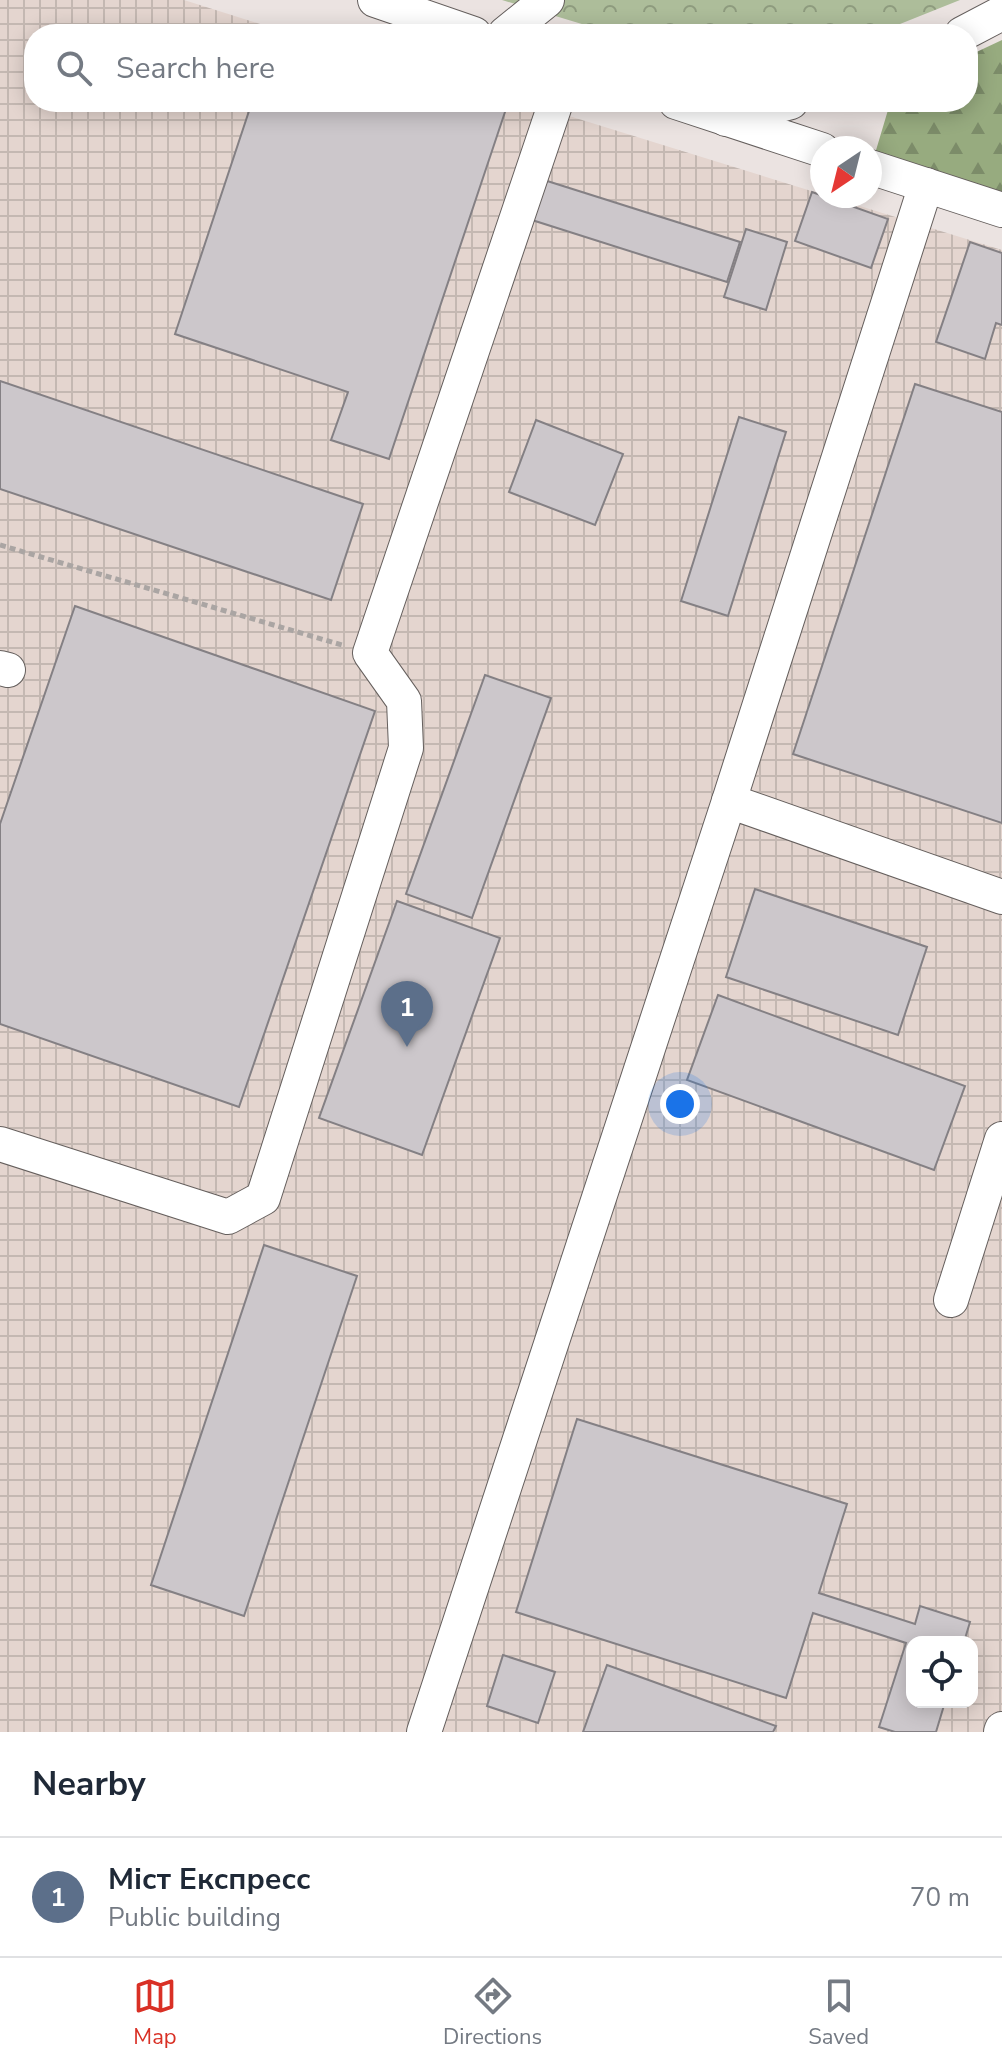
<!DOCTYPE html>
<html lang="en">
<head>
<meta charset="utf-8">
<style>
	:root { --surface:#fff; --page:#f2f2f3; --text:#1f2937; --muted:#747a83; --line:#e0e1e3; --accent:#d93025 }
	body { margin:0; font-family:"Nunito Sans",sans-serif; background:var(--page); color:var(--text) }
	.controls { position:absolute; right:24px; bottom:24px; display:grid; overflow:hidden; border-radius:16px; box-shadow:0 4px 20px #0003 }
	.controls button { width:72px; height:72px; display:grid; place-items:center; padding:0; border:0; border-bottom:2px solid var(--line); background:var(--surface); color:var(--text); font:40px sans-serif }
	.compass { position:absolute; left:810px; top:136px; width:72px; height:72px; border-radius:50%; background:var(--surface); box-shadow:0 4px 20px #0003; rotate:215deg }
	.you { position:absolute; left:680px; top:1104px; width:28px; height:28px; margin:-20px; border:6px solid #fff; border-radius:50%; background:#1a73e8; box-shadow:0 0 0 12px #1a73e833 }
	.badge { display:grid; place-items:center; width:52px; height:52px; border-radius:50%; background:var(--accent); color:#fff; font-size:26px; font-weight:700 }
	.pin { position:absolute; translate:-50% -66px; filter:drop-shadow(0 2px 4px #0008) }
	.pin::after { content:''; position:absolute; top:42px; width:28px; height:24px; background:inherit; clip-path:polygon(0 0,100% 0,50% 100%) }
	.list { margin:0; padding:0; list-style:none }
	h2 { display:flex; justify-content:space-between; align-items:center; height:104px; margin:0; padding:0 32px; font-size:34px }
	h2 small { font-size:26px; font-weight:400; color:var(--muted) }
	.list li { display:grid; grid-template-columns:52px 1fr auto; gap:24px; align-items:center; box-sizing:border-box; height:120px; padding:0 32px; border-top:2px solid var(--line) }
	.list b { display:block; font-size:30px; white-space:nowrap }
	.list p { margin:0; font-size:26px; white-space:nowrap; color:var(--muted) }
	.list em { font-size:26px; font-style:normal; color:var(--muted) }
	.icon { flex:none; width:44px; height:44px; fill:none; stroke:currentColor; stroke-width:2; stroke-linecap:round; stroke-linejoin:round }
	.map { position:relative; flex:none; width:1002px; height:1732px; overflow:hidden }
	.search { position:absolute; background:var(--surface); box-shadow:0 4px 20px #0003; left:24px; right:24px; top:24px; height:88px; display:flex; align-items:center; gap:20px; box-sizing:border-box; padding:0 28px; border-radius:32px; color:var(--muted); font-size:30px }
	.sheet { height:224px; background:var(--surface) }
	nav { display:flex; justify-content:space-around; align-items:center; box-sizing:border-box; height:112px; border-top:2px solid var(--line); background:var(--surface); font-size:22px; color:var(--muted) }
	nav a { display:grid; justify-items:center; gap:4px }
	nav .on { color:var(--accent) }
	.map>svg:first-child { display:block }
</style>
</head>
<body>
<div class="map">
<svg width="1002" height="1732" viewBox="0 0 1002 1732">
	<defs>
		<pattern id="industrial-grid" width="8" height="8" patternUnits="userSpaceOnUse" patternTransform="scale(2)"><rect width="8" height="8" fill="#e4d5cf"/><path d="M0 4h8M4 0v8" fill="none" stroke="#c4b8b2"/></pattern>
		<pattern id="forest-firs" width="22" height="20" patternUnits="userSpaceOnUse" patternTransform="scale(2)"><rect width="22" height="20" fill="#97ab7f"/><path d="M5 1l3.5 6h-7zM16 11l3.5 6h-7z" fill="#7c8c69"/></pattern>
		<pattern id="park-crowns" width="20" height="18" patternUnits="userSpaceOnUse" patternTransform="scale(2)"><rect width="20" height="18" fill="#adbd9a"/><path d="M2 6a3 3 0 1 1 6 0M12 15a3 3 0 1 1 6 0" fill="none" stroke="#8e9b7e"/></pattern>
	</defs>
	<rect width="100%" height="100%" fill="#ebe3e1"/>
	<path fill="url(#industrial-grid)" fill-rule="evenodd" d="M 0,0 L 184,0 L 292,34 L 34,34 L 34,102 L 495,102 L 507,106 L 553,111 L 1002,250 L 1002,1722 L 998,1732 L 0,1732 ZM 912,1642 L 972,1642 L 972,1702 L 912,1702 Z"/>
	<path fill="url(#forest-firs)" d="M 1002,40 L 1002,209 L 871,167 L 888,110 L 893,102 L 968,102 L 968,56 Z"/>
	<path fill="url(#park-crowns)" d="M 502,0 L 960,0 L 875,34 L 615,34 Z"/>
	<g fill="#ccc7cb" stroke="#848084" stroke-width="2">
		<path d="M 252,102 L 495,102 L 507,106 L 389,459 L 331,440 L 348,392 L 175,334 Z"/>
		<path d="M 544,180 L 740,242 L 727,282 L 532,220 Z"/>
		<path d="M 812,192 L 888,219 L 871,268 L 795,241 Z"/>
		<path d="M 746,229 L 787,242 L 766,310 L 724,297 Z"/>
		<path d="M 970,242 L 1002,253 L 1002,325 L 996,323 L 985,359 L 936,342 Z"/>
		<path d="M 0,381 L 363,504 L 331,600 L 0,489 Z"/>
		<path d="M 915,384 L 1002,412 L 1002,823 L 793,754 Z"/>
		<path d="M 739,417 L 786,432 L 728,616 L 681,601 Z"/>
		<path d="M 536,420 L 623,454 L 595,525 L 509,492 Z"/>
		<path d="M 75,606 L 375,711 L 239,1107 L 0,1024 L 0,824 Z"/>
		<path d="M 485,675 L 551,698 L 472,918 L 406,894 Z"/>
		<path d="M 755,889 L 927,947 L 898,1035 L 726,977 Z"/>
		<path d="M 397,901 L 500,938 L 422,1155 L 319,1118 Z"/>
		<path d="M 718,995 L 965,1086 L 934,1170 L 687,1080 Z"/>
		<path d="M 264,1245 L 357,1276 L 244,1616 L 151,1585 Z"/>
		<path d="M 577,1419 L 847,1504 L 819,1593 L 915,1624 L 920,1606 L 970,1622 L 964,1642 L 912,1642 L 912,1702 L 945,1702 L 936,1732 L 895,1732 L 879,1727 L 906,1643 L 813,1613 L 786,1698 L 516,1612 Z"/>
		<path d="M 503,1655 L 555,1672 L 538,1723 L 487,1706 Z"/>
		<path d="M 607,1665 L 776,1726 L 773,1732 L 583,1732 Z"/>
	</g>
	<g fill="none" stroke-linecap="round" stroke-linejoin="round">
		<g stroke="#655f5d" stroke-width="36">
			<g id="minor">
				<path d="M 375,0 L 474,34"/>
				<path d="M 505,34 L 547,0"/>
				<path d="M 962,34 L 1002,13"/>
				<path d="M 676,102 L 822,150"/>
				<path d="M 726,119 L 791,102"/>
				<path d="M 870,167 L 1002,210"/>
				<path d="M 0,668 L 8,670"/>
				<path d="M 729,801 L 1002,897"/>
				<path d="M 0,1144 L 228,1217 L 263,1198 L 406,748 L 404,701 L 370,653 L 556,102"/>
				<path d="M 951,1300 L 1002,1139"/>
				<path d="M 424,1732 L 729,801 L 926,185"/>
				<path d="M 1001,1732 L 1002,1729"/>
			</g>
		</g>
		<path stroke="#aaa5a3" stroke-width="5" stroke-dasharray="6 4" stroke-linecap="butt" d="M 0,545 L 342,645"/>
		<use href="#minor" stroke="#fff" stroke-width="34"/>
	</g>
</svg>
<div class="controls">
<button><svg class="icon" aria-label="locate" viewBox="0 0 24 24"><circle cx="12" cy="12" r="6"/><path d="M12 2v4M12 18v4M2 12h4M18 12h4"/></svg></button>
</div>
<svg class="compass" viewBox="-18 -18 36 36"><path d="M0-13l5 13h-10z" fill="#e53935"/><path d="M0 13l5-13h-10z" fill="#747a83"/></svg>
<div class="you"></div>
<div class="pin badge" style="left:407px;top:1047px;background:#5c6f8a">1</div>
<div class="search"><svg class="icon" aria-label="search" viewBox="0 0 24 24"><circle cx="10" cy="10" r="6"/><path d="M15 15l6 6"/></svg>Search here</div>
</div>
<section class="sheet">
<h2>Nearby<small></small></h2>
<ul class="list">
<li><span class="badge" style="background:#5c6f8a">1</span><div><b>Міст Експресс</b><p>Public building</p></div><em>70 m</em></li>
</ul>
</section>
<nav>
<a class="on"><svg class="icon" aria-label="map" viewBox="0 0 24 24"><path d="M3 6l6-2 6 2 6-2v14l-6 2-6-2-6 2zM9 4v14M15 6v14"/></svg>Map</a>
<a><svg class="icon" aria-label="directions" viewBox="0 0 24 24"><path d="M12 3l9 9-9 9-9-9zM9 14v-3h6M13 9l2 2-2 2"/></svg>Directions</a>
<a><svg class="icon" aria-label="saved" viewBox="0 0 24 24"><path d="M7 4h10v16l-5-4-5 4z"/></svg>Saved</a>
</nav>
</body>
</html>
